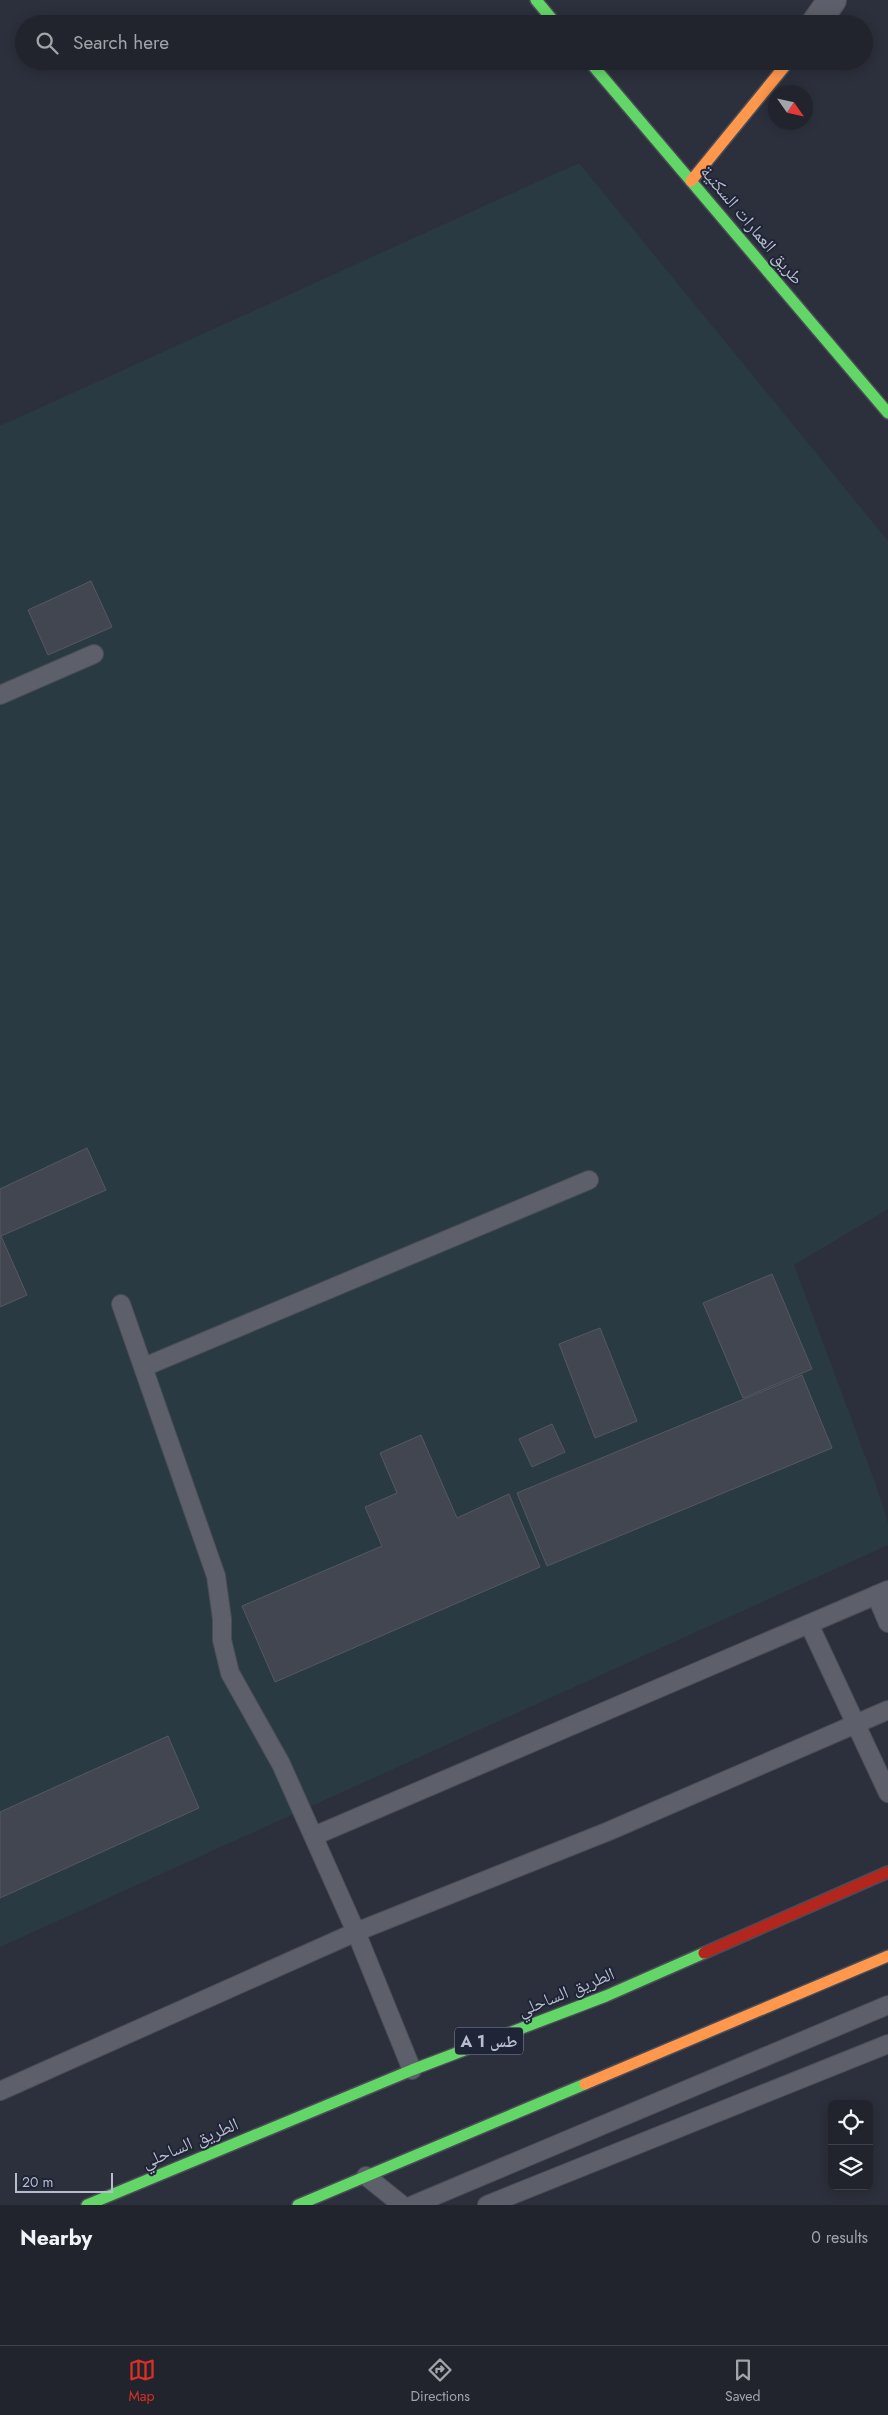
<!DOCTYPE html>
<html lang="en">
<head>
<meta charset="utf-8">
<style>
	:root { --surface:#21242d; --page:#2d3039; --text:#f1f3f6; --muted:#a2a4aa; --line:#3e4149; --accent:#d93025 }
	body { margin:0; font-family:Jost,"Noto Naskh Arabic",sans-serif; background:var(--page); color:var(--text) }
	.controls { position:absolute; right:15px; bottom:15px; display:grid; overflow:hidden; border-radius:8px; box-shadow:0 2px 12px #0003 }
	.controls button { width:45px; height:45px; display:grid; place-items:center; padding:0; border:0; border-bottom:1px solid var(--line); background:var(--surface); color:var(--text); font:25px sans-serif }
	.compass { position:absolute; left:768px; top:85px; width:45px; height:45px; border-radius:50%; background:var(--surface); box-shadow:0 2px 12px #0003; rotate:124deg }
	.scale { position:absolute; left:15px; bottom:12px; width:98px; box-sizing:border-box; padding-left:5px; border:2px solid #b8bccc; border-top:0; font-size:14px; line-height:18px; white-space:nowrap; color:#b8bccc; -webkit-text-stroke:4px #1f2537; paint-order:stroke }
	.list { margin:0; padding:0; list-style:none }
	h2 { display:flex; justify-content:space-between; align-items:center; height:65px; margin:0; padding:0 20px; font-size:21px }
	h2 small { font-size:16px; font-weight:400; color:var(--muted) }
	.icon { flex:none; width:28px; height:28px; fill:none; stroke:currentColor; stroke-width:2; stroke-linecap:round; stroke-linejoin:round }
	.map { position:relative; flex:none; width:888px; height:2205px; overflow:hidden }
	.search { position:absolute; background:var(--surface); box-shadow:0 2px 12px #0003; left:15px; right:15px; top:15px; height:55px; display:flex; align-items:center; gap:12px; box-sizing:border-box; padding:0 18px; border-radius:28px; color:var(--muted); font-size:19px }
	.sheet { height:140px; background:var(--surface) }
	nav { display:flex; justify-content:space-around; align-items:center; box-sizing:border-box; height:70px; border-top:1px solid var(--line); background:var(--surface); font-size:14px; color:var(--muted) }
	nav a { display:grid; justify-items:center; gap:2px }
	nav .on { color:var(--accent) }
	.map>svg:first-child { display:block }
</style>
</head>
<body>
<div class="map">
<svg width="888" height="2205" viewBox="0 0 888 2205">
	<rect width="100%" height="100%" fill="#2c303c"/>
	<path fill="#293a42" d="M 579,163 L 888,541 L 888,1209 L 794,1265 L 877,1488 L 888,1523 L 888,1545 L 0,1947 L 0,426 Z"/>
	<g fill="#424650" stroke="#555863">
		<path d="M 91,581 L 112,627 L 48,655 L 28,610 Z"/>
		<path d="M 87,1148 L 106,1190 L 1,1236 L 27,1295 L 0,1307 L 0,1189 Z"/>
		<path d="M 772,1274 L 812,1369 L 743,1398 L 703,1303 Z"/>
		<path d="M 600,1328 L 637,1421 L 595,1438 L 559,1344 Z"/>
		<path d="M 802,1375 L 832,1448 L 547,1566 L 517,1493 Z"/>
		<path d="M 552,1424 L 565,1452 L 532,1467 L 519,1439 Z"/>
		<path d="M 421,1435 L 457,1518 L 509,1494 L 540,1567 L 275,1682 L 242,1606 L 382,1546 L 365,1507 L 397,1493 L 380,1453 Z"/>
		<path d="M 168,1736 L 199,1808 L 0,1898 L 0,1812 Z"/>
	</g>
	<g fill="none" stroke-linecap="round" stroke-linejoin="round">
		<g stroke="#4a4d56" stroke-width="20">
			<g id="lane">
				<path d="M 0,695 L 94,654"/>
				<path d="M 121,1304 L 216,1576 L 222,1619 L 222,1640 L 230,1673 L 281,1764 L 356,1932 L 412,2070"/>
				<path d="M 144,1367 L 589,1180"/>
				<path d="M 876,1595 L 888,1623"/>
				<path d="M 809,1624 L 888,1793"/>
				<path d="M 314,1836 L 888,1590"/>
				<path d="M 0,2091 L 356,1932 L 609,1831 L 888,1710"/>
				<path d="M 366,2176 L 402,2205"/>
				<path d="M 413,2205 L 888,2005"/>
				<path d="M 487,2205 L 888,2044"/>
			</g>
		</g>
		<g stroke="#4a4d56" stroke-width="30">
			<path id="street" d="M 815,24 L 832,0"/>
		</g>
		<g stroke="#4a4d56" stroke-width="14">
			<g id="fast">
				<path d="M 536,0 L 556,24"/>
				<path d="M 589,61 L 888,413"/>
				<path d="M 87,2205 L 412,2070 L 606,1996 L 704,1953"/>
				<path d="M 298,2205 L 585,2084"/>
			</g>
		</g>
		<g stroke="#4a4d56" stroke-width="14">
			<g id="slow">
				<path d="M 691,181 L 789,61"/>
				<path d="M 585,2084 L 888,1956"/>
			</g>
		</g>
		<g stroke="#4a4d56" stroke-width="14">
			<path id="jam" d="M 704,1953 L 888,1872"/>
		</g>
		<use href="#lane" stroke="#5d606a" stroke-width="18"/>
		<use href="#street" stroke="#5d606a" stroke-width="28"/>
		<use href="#fast" stroke="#63d668" stroke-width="11"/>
		<use href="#slow" stroke="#ff974d" stroke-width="11"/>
		<use href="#jam" stroke="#b3261e" stroke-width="11"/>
	</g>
	<g text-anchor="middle" stroke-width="4" stroke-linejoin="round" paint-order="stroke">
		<rect fill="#1f2537" stroke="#8a8f9f" stroke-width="1" x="455" y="2027.5" width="68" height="27" rx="4"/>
		<g font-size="16" font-weight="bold" fill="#b8bccc">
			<text x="489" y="2047">A 1 طس</text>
		</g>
		<g font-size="18" fill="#b8bccc" stroke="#1f2537">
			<text transform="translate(752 225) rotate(50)" y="6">طريق العمارات السكنية</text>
			<text transform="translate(566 1992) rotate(-22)" y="6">الطريق الساحلي</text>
			<text transform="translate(190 2143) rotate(-23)" y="6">الطريق الساحلي</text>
		</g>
	</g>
</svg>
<div class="controls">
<button><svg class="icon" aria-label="locate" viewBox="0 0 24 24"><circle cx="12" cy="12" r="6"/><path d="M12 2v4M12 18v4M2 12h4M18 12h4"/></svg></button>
<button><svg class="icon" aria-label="layers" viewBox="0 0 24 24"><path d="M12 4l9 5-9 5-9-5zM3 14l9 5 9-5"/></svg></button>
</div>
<svg class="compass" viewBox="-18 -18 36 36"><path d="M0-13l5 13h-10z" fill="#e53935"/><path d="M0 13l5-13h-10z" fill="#a2a4aa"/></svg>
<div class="scale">20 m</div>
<div class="search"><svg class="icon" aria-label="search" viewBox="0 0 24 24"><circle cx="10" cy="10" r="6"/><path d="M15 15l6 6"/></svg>Search here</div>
</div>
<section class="sheet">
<h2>Nearby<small>0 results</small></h2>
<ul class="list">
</ul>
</section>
<nav>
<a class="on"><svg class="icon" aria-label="map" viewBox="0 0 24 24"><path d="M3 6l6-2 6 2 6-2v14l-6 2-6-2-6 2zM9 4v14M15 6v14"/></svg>Map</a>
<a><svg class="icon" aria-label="directions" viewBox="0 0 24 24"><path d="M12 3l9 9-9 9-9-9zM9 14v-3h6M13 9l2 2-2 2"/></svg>Directions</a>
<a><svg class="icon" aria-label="saved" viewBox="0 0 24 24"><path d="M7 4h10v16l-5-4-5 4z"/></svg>Saved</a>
</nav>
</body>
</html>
